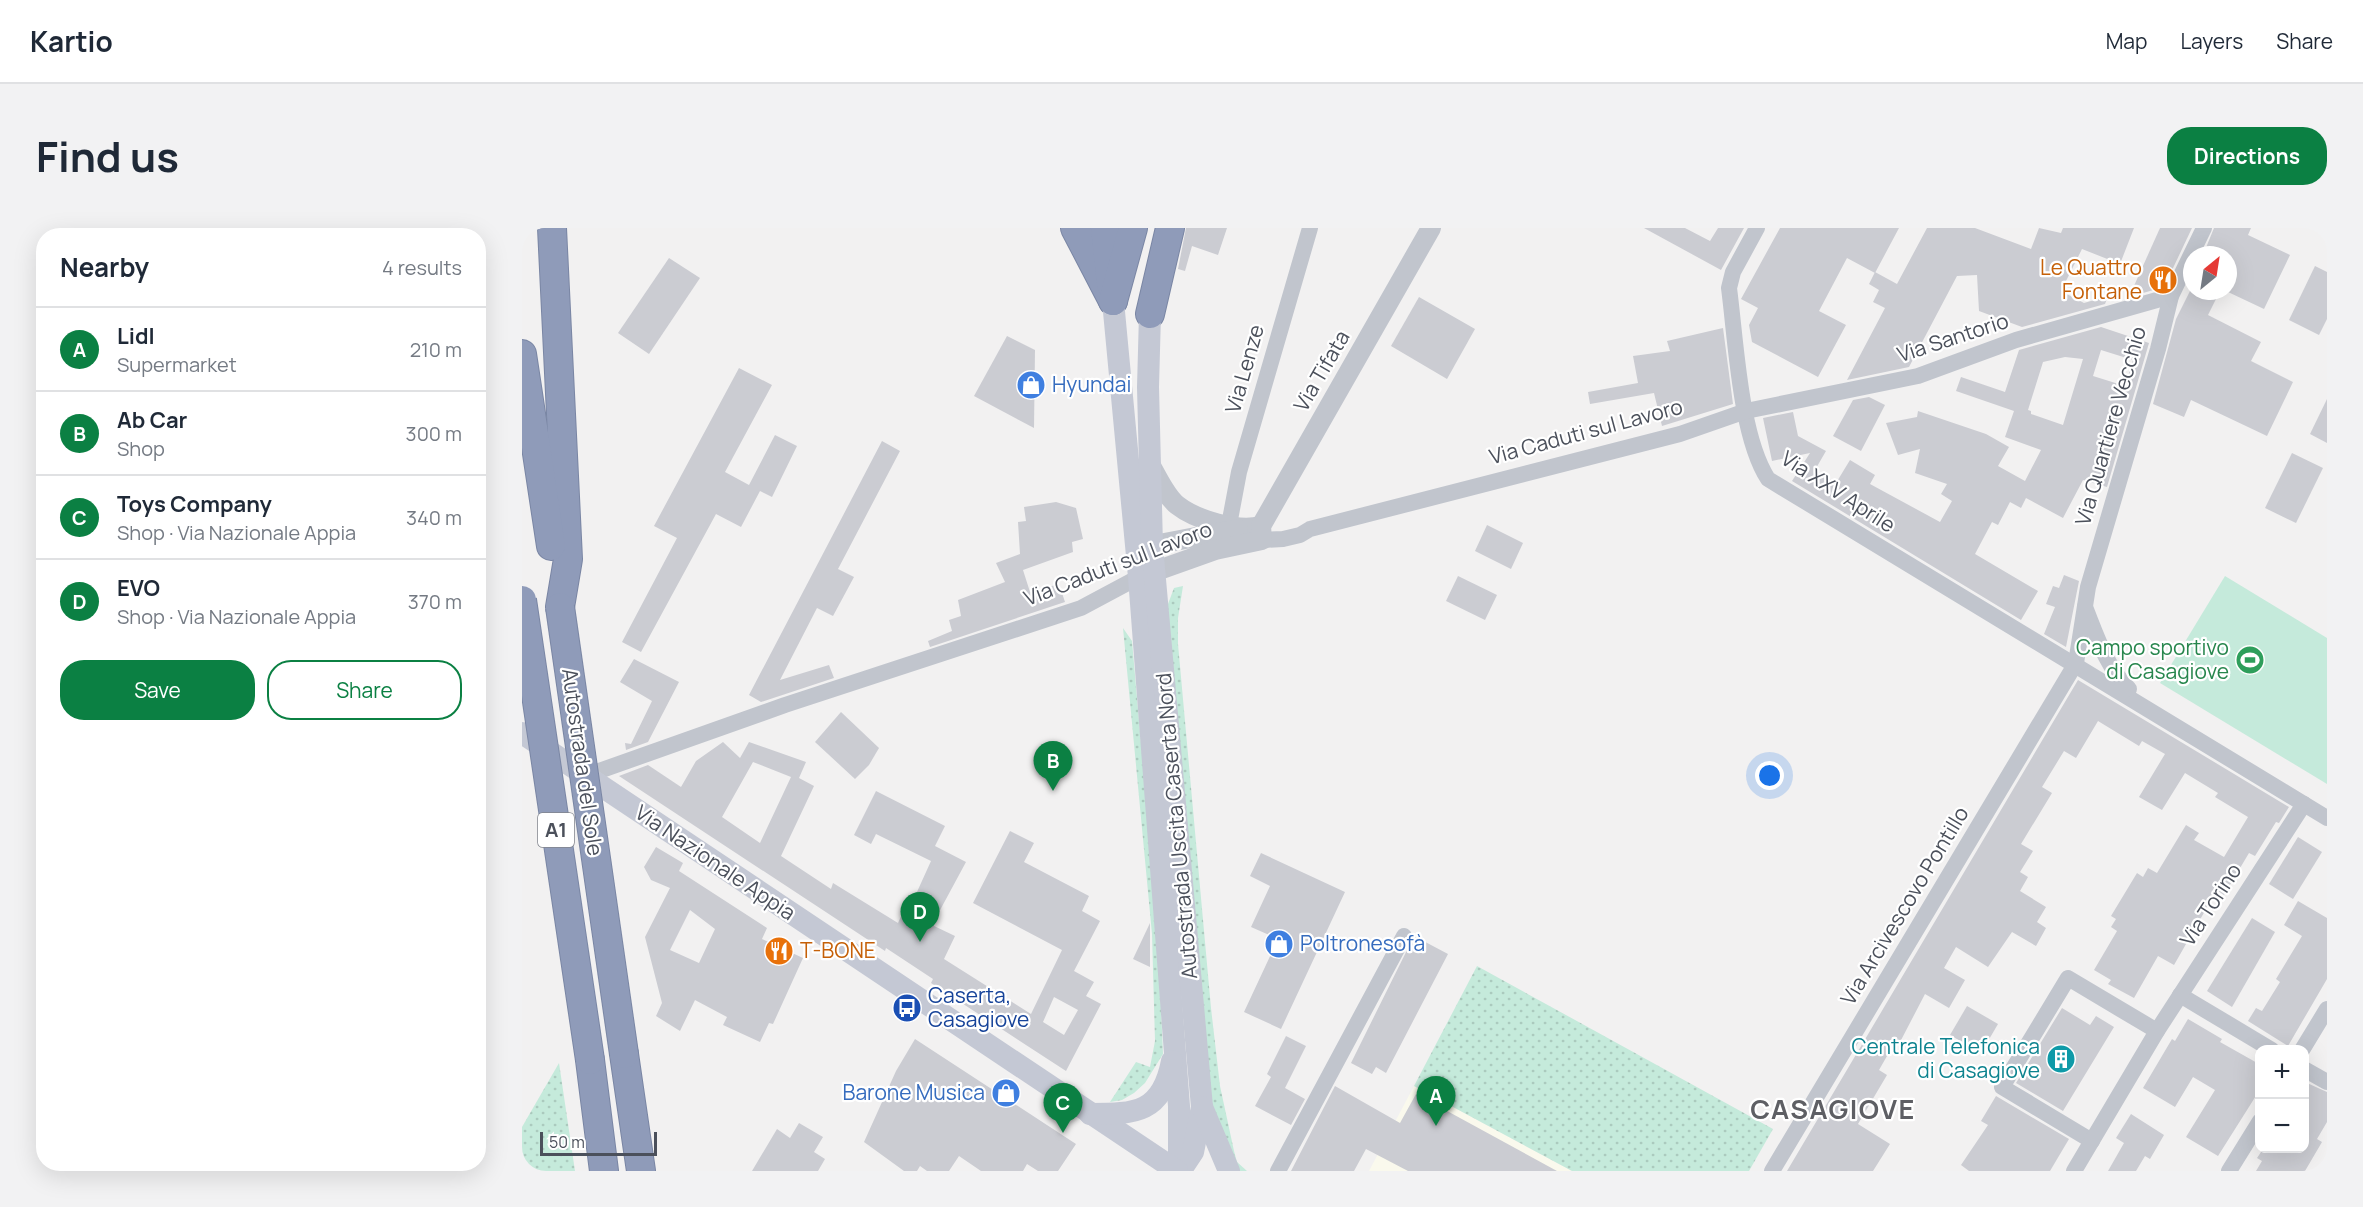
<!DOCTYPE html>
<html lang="en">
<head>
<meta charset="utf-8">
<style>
	:root { --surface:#fff; --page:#f2f2f3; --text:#1f2937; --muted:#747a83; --line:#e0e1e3; --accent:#0b8043 }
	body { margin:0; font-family:Manrope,sans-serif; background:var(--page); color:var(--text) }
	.controls { position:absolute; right:18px; bottom:18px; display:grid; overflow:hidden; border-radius:12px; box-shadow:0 6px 24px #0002 }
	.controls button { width:54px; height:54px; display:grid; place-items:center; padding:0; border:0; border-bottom:2px solid var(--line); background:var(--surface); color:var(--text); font:30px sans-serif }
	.compass { position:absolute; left:1661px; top:18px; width:54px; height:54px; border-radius:50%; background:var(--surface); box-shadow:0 6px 24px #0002; rotate:30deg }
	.scale { position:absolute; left:18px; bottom:15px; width:117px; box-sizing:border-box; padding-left:6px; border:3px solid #4b505b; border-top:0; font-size:16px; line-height:21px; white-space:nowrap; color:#4b505b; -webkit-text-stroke:4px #fff; paint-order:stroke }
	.you { position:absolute; left:1248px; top:548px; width:21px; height:21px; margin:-15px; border:4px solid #fff; border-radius:50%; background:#1a73e8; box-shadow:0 0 0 9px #1a73e833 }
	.badge { display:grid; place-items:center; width:39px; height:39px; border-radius:50%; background:var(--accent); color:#fff; font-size:20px; font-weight:700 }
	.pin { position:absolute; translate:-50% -50px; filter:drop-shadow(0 2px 3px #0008) }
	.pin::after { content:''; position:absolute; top:32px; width:21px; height:18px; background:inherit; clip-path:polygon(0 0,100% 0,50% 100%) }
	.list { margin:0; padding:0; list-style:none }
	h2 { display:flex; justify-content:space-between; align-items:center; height:78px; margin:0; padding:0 24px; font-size:26px }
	h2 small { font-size:20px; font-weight:400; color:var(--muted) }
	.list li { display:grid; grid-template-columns:39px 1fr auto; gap:18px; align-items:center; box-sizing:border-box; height:84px; padding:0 24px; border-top:2px solid var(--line) }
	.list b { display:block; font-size:22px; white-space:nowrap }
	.list p { margin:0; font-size:20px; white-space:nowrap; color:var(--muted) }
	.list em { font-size:20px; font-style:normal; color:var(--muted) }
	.actions { display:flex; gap:12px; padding:18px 24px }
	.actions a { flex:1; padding:14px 0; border:2px solid var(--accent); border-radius:24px; text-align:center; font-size:21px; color:var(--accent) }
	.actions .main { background:var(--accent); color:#fff }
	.map { position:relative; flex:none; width:1805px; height:943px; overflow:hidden; border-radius:24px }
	header { display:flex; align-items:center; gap:36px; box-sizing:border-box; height:84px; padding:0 30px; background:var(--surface); border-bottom:2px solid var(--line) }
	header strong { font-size:28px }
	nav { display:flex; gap:33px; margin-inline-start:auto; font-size:21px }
	.intro { display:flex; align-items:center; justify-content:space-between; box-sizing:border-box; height:144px; padding:0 36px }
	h1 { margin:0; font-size:42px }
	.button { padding:15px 27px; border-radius:24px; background:var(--accent); color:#fff; font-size:21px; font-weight:700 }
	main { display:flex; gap:36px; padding:0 36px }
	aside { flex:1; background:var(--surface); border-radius:24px; box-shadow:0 6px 24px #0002 }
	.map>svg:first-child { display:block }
</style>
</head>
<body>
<header>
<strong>Kartio</strong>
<nav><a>Map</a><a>Layers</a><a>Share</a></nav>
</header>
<div class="intro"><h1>Find us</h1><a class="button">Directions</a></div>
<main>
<aside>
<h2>Nearby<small>4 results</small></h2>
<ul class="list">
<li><span class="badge">A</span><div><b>Lidl</b><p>Supermarket</p></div><em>210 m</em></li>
<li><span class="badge">B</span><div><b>Ab Car</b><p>Shop</p></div><em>300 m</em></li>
<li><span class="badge">C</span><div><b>Toys Company</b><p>Shop · Via Nazionale Appia</p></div><em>340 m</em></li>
<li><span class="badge">D</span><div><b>EVO</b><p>Shop · Via Nazionale Appia</p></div><em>370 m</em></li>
</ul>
<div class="actions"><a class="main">Save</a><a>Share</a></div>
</aside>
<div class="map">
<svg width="1805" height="943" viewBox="0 0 1805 943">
	<defs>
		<pattern id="grass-dots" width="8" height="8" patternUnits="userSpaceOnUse" patternTransform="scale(1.5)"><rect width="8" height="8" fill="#c5eadb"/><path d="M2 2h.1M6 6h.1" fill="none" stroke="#abcabe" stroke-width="1.8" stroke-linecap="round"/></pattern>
	</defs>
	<rect width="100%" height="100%" fill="#f2f1f1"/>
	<path fill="#faf9ed" d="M 892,858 L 1050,943 L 847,943 Z"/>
	<g fill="url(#grass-dots)">
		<path d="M 661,358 L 656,390 L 656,416 L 689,780 L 698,858 L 712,923 L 715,934 L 725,943 L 714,943 L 689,874 L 643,384 L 652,360 Z"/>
		<path d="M 601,400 L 610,413 L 636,708 L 641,826 L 623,855 L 612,865 L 600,872 L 588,874 L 614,834 L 628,839 L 633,813 L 630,706 Z"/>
		<path d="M 955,738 L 1251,901 L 1227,943 L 1050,943 L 892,858 Z"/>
		<path d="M 37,835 L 53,943 L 0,943 L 0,899 Z"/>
	</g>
	<path fill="#c5eadb" d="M 1703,348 L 1805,410 L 1805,556 L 1638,455 Z"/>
	<g fill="#cbccd2" fill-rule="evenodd">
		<path d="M 664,0 L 705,0 L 696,27 L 670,18 L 663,43 L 656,41 Z"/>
		<path d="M 1122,0 L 1163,0 L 1188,13 L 1196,0 L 1222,0 L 1199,42 Z"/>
		<path d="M 1258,0 L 1377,0 L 1353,45 L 1325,30 L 1297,83 L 1324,97 L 1296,149 L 1230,114 L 1227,97 L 1236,80 L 1219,71 Z"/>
		<path d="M 1405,0 L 1453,0 L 1509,21 L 1517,0 L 1539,5 L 1541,0 L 1612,0 L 1598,36 L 1560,21 L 1539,63 L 1562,75 L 1586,68 L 1583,76 L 1500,99 L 1457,83 L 1455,47 L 1435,48 L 1387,139 L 1325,152 L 1363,80 L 1351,74 L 1357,62 L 1347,56 L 1353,44 L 1375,56 Z"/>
		<path d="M 1638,0 L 1670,0 L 1642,59 L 1607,69 Z"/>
		<path d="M 1692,0 L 1729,0 L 1726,7 L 1768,27 L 1742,81 L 1706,64 L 1706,27 L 1681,27 Z"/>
		<path d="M 147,30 L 178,50 L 127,126 L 96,105 Z"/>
		<path d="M 1793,38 L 1805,44 L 1805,91 L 1797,107 L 1767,92 Z"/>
		<path d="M 1668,63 L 1698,63 L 1686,87 L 1739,114 L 1729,133 L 1771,154 L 1745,208 L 1669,172 L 1662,189 L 1631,176 L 1654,91 Z"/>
		<path d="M 897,69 L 953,101 L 925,151 L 869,118 Z"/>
		<path d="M 1579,99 L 1627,115 L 1585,259 L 1561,252 L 1541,290 L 1504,270 L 1499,280 L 1488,274 L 1476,297 L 1470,294 L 1453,326 L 1516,363 L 1499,392 L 1270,253 L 1288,225 L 1250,233 L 1241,190 L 1271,184 L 1276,208 L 1304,223 L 1293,242 L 1314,255 L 1328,232 L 1353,247 L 1348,256 L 1418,294 L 1430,273 L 1419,266 L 1425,256 L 1393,245 L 1398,221 L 1376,227 L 1364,195 L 1395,189 L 1396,183 L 1464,206 L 1487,219 L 1476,238 L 1503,253 L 1519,222 L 1483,209 L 1492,183 L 1434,163 L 1439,149 L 1483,164 L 1497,122 ZM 1579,122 L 1611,132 L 1603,158 L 1571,148 ZM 1543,129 L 1561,131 L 1541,197 L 1509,186 L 1509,183 L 1506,182 L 1521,134 Z"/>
		<path d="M 1201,100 L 1211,176 L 1140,198 L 1132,165 L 1068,176 L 1066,164 L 1116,155 L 1111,128 L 1148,123 L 1145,113 Z"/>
		<path d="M 485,108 L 513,122 L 512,200 L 452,168 Z"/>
		<path d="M 217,140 L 250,157 L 203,244 L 227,257 L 253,207 L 275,218 L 250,269 L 238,263 L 219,299 L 194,286 L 119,424 L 100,414 L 155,310 L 132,298 Z"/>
		<path d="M 1347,169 L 1363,177 L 1339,223 L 1311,208 L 1331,172 Z"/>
		<path d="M 1805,171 L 1805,215 L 1788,206 Z"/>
		<path d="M 360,213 L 378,223 L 316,341 L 332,349 L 311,388 L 295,380 L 258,452 L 307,437 L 312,450 L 239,474 L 227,467 Z"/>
		<path d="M 1770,225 L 1801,240 L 1774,295 L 1743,280 Z"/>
		<path d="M 534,274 L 554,280 L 561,311 L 550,314 L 551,324 L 501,342 L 508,364 L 537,356 L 543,374 L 408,419 L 406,413 L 430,403 L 427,392 L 439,388 L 436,372 L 483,354 L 474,335 L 498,326 L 496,294 L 504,293 L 502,279 Z"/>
		<path d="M 965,297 L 1001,315 L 989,341 L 953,323 Z"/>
		<path d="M 1542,347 L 1557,353 L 1544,419 L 1522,406 L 1533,379 L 1524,376 L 1531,358 L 1537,360 Z"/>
		<path d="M 936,348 L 975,367 L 963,392 L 924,373 Z"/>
		<path d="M 112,431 L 157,454 L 126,514 L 104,522 L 103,515 L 109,516 L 130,473 L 98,454 Z"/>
		<path d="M 1556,452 L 1767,579 L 1757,595 L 1754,594 L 1733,628 L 1727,625 L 1702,667 L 1695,662 L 1652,737 L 1636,728 L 1612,770 L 1586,756 L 1589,752 L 1572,742 L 1595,703 L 1589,699 L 1594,691 L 1589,688 L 1615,645 L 1621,649 L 1626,640 L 1635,645 L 1664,597 L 1677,605 L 1672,612 L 1702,629 L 1726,589 L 1693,569 L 1696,565 L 1663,545 L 1640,582 L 1617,569 L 1643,526 L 1620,513 L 1617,518 L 1576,493 L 1554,530 L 1542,523 L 1520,559 L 1530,565 L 1499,616 L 1511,623 L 1498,644 L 1506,649 L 1498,663 L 1524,679 L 1515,694 L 1524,700 L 1514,718 L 1490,704 L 1466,739 L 1434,719 L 1422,740 L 1443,752 L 1427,780 L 1403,766 L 1377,816 L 1373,814 L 1357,842 L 1365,847 L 1336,896 L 1368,916 L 1351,943 L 1265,943 Z"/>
		<path d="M 319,484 L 357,520 L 347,537 L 333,551 L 293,514 Z"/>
		<path d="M 201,514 L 218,530 L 227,514 L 284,534 L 277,550 L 292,558 L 259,628 L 309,661 L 311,655 L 376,695 L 381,684 L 385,686 L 409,633 L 354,606 L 349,616 L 332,607 L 354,563 L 423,598 L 413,618 L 444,634 L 410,697 L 433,708 L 422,731 L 509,786 L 540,722 L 451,675 L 488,603 L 512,615 L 502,634 L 567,668 L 560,683 L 578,693 L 552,743 L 572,754 L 564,768 L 579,776 L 544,843 L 409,755 L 411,751 L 364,720 L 363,723 L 97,548 L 126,537 L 159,559 L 174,533 ZM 231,534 L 269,549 L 238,615 L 200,589 ZM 532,769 L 556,782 L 542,807 L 521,794 Z"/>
		<path d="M 1776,609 L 1800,624 L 1771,671 L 1747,656 Z"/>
		<path d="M 134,619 L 161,635 L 157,643 L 245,700 L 240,711 L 281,730 L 251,796 L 247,795 L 238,814 L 201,797 L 205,789 L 173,772 L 158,803 L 134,788 L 140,775 L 123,709 L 148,660 L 129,652 L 122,639 ZM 168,682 L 193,701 L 177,735 L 148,722 Z"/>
		<path d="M 739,625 L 823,664 L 759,801 L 722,784 L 756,711 L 729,699 L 748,658 L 728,648 Z"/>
		<path d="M 1776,673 L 1805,690 L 1805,751 L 1766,818 L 1726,793 L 1734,780 L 1740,783 L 1758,754 L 1754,751 L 1780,708 L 1762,697 Z"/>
		<path d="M 1730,690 L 1753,704 L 1710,779 L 1685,763 Z"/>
		<path d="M 628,695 L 628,739 L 611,731 Z"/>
		<path d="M 892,708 L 926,726 L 864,845 L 854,839 L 850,846 L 829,835 Z"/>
		<path d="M 1445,778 L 1476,796 L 1459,825 L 1428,807 Z"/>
		<path d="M 1540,780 L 1568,797 L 1574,788 L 1592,799 L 1541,883 L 1494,855 Z"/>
		<path d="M 1666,791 L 1700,811 L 1698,814 L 1737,836 L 1737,863 L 1696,928 L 1664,909 L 1693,862 L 1671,849 L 1653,879 L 1621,860 L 1650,811 L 1653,813 Z"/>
		<path d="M 764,808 L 784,818 L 763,860 L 783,871 L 769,897 L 733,878 L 749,849 L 745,846 Z"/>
		<path d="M 393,811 L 554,916 L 536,943 L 516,943 L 505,936 L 501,943 L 459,943 L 437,928 L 427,943 L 405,943 L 398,938 L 395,943 L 382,943 L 342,914 L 374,843 Z"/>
		<path d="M 1785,855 L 1805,864 L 1805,894 L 1795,911 L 1800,914 L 1783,943 L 1734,943 L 1740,933 L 1735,930 L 1741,921 L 1782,921 L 1782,859 Z"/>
		<path d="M 813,858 L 878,895 L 894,866 L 1035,943 L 886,943 L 844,921 L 832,943 L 769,943 Z"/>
		<path d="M 1474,868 L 1547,911 L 1528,943 L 1447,943 L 1439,937 L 1466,897 L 1459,893 Z"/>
		<path d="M 1609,886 L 1642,907 L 1628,931 L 1623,928 L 1614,943 L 1586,943 L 1602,915 L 1594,910 Z"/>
		<path d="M 277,895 L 301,909 L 292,924 L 303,931 L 296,943 L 230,943 L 255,901 L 268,910 Z"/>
	</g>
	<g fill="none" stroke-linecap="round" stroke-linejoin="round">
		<g stroke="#7a86a4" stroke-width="30">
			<g id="motorway">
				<path d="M 30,0 L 46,331 L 38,379"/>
				<path d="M 553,0 L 591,73"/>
				<path d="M 583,0 L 589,56"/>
				<path d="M 591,73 L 611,0"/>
				<path d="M 628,86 L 648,0"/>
				<path d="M 0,126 L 29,318"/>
				<path d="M 102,826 L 119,943"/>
				<path d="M 68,832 L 82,943"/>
			</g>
		</g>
		<g stroke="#c1c5cd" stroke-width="16">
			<path d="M 1235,0 L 1211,44 L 1207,60 C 1214,113 1218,208 1246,251 L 1805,590"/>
			<path d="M 707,297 L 717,244 L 788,0"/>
			<path d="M 740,312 L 761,311 L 778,307 L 788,301 L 1158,206 L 1224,183 L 1396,148 L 1494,112 L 1649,68"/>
			<path d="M 1563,379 C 1575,409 1584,438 1607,461"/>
			<path d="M 63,548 L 263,477 L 559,380 L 617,349"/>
			<path d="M 1658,767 L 1750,822"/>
			<path d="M 1780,822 L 1805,781"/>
			<path d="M 1782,841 L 1805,854"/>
			<path d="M 1570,913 L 1480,859 L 1546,750 L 1635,803"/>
			<path d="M 756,943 L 882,708"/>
			<path d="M 1250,943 L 1554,435 L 1566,359 L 1636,121 L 1649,68 L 1682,0"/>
			<path d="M 1552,943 L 1635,803 L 1782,576"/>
			<path d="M 1707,943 L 1738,893"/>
		</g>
		<g stroke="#c1c5cd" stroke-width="20">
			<path d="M 629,238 C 636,250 644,268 655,277 C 674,292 715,304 739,298"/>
			<path d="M 616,320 L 716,301"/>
			<path d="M 620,348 L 693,322 L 740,312 L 739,298 L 909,0"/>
		</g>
		<g stroke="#c4c8d4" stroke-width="22">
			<path d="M 591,73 L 617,349 L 657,878 L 657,943"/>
			<path d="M 628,86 L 626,159 L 630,318 L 680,879 L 671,924 L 661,939"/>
			<path d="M 0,505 L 655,943"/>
			<path d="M 680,879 L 707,943"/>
			<path d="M 568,886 C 614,886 640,885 650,833"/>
		</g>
		<use href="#motorway" stroke="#8f9bb9" stroke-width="28"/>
		<g stroke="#7a86a4" stroke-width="30" stroke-linecap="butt">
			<g id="motorway-bridge">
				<path d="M 0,372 L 68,832"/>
				<path d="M 38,379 L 102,826"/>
			</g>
		</g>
		<use href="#motorway-bridge" stroke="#8f9bb9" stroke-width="28"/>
	</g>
	<defs>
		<g id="restaurant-disc" transform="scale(1.5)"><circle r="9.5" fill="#e8710a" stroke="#fff"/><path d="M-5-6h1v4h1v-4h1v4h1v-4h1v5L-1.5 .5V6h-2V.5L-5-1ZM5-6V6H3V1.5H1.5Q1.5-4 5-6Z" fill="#fff"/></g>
		<g id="shop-disc" transform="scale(1.5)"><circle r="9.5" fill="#3f7fe0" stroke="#fff"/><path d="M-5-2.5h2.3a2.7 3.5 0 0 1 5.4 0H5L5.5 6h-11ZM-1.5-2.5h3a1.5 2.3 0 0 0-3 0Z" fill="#fff"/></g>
		<g id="stadium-disc" transform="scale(1.5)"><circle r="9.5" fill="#2e9e5b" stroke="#fff"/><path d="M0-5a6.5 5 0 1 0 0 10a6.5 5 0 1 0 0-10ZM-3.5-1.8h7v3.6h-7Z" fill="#fff"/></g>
		<g id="bus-disc" transform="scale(1.5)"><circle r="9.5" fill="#1a4fb4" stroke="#fff"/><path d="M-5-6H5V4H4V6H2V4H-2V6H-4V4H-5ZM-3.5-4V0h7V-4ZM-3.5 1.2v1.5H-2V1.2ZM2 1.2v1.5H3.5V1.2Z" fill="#fff"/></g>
		<g id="building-disc" transform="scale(1.5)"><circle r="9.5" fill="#0f9aa8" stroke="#fff"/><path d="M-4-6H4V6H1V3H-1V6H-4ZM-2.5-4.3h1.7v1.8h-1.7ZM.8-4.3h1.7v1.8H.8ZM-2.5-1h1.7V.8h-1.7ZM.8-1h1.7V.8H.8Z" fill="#fff"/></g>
	</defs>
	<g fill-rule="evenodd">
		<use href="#restaurant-disc" x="1641" y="52"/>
		<use href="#shop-disc" x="509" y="157"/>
		<use href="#stadium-disc" x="1728" y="432"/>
		<use href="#shop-disc" x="757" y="716"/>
		<use href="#restaurant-disc" x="257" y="723"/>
		<use href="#bus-disc" x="385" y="780"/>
		<use href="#building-disc" x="1539" y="831"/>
		<use href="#shop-disc" x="484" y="865"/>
	</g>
	<g text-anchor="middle" stroke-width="4.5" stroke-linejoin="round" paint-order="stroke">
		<rect fill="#fff" stroke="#81848c" stroke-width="1.5" x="16" y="585" width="36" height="34" rx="4.5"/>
		<g font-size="20" font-weight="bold" fill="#4b505b">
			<text x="34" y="609">A1</text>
		</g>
		<g font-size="21" fill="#c56008" stroke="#fff" text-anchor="end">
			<text x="1620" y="47">Le Quattro<tspan x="1620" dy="24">Fontane</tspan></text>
			<text x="278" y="730" text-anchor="start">T-BONE</text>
		</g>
		<g font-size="21" fill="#4b505b" stroke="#fff">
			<text transform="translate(1431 110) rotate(-18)" y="7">Via Santorio</text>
			<text transform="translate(723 141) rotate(-74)" y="7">Via Lenze</text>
			<text transform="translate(800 143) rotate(-60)" y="7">Via Tifata</text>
			<text transform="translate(1589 198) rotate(-74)" y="7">Via Quartiere Vecchio</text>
			<text transform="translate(1064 204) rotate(-15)" y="7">Via Caduti sul Lavoro</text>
			<text transform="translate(1316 264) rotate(33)" y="7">Via XXV Aprile</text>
			<text transform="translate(596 336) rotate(-21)" y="7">Via Caduti sul Lavoro</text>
			<text transform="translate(60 534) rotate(82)" y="7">Autostrada del Sole</text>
			<text transform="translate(655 598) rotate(-95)" y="7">Autostrada Uscita Caserta Nord</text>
			<text transform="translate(193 635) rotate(34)" y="7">Via Nazionale Appia</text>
			<text transform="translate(1689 677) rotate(-57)" y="7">Via Torino</text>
			<text transform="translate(1383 678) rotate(-59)" y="7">Via Arcivescovo Pontillo</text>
		</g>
		<g font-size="21" fill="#366cbe" stroke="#fff" text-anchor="start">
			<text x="530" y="164">Hyundai</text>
			<text x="778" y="723">Poltronesofà</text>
			<text x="463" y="872" text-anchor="end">Barone Musica</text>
		</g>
		<g font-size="21" fill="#27864d" stroke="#fff" text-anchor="end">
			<text x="1707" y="427">Campo sportivo<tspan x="1707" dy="24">di Casagiove</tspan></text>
		</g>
		<g font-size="21" fill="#164399" stroke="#fff" text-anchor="start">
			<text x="406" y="775">Caserta,<tspan x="406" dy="24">Casagiove</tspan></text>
		</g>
		<g font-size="21" fill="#0d838f" stroke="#fff" text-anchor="end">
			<text x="1518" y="826">Centrale Telefonica<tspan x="1518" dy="24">di Casagiove</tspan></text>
		</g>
		<g font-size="27" font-weight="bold" letter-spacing="1.5" fill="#5e5f64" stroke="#fff">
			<text x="1311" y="891">CASAGIOVE</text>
		</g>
	</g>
</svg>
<div class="controls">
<button>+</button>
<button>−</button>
</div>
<svg class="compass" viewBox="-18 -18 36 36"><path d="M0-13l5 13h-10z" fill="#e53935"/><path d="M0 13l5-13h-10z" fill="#747a83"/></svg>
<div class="scale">50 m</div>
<div class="you"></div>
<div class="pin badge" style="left:914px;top:898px">A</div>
<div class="pin badge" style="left:531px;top:563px">B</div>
<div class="pin badge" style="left:541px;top:905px">C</div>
<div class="pin badge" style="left:398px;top:714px">D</div>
</div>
</main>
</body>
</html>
